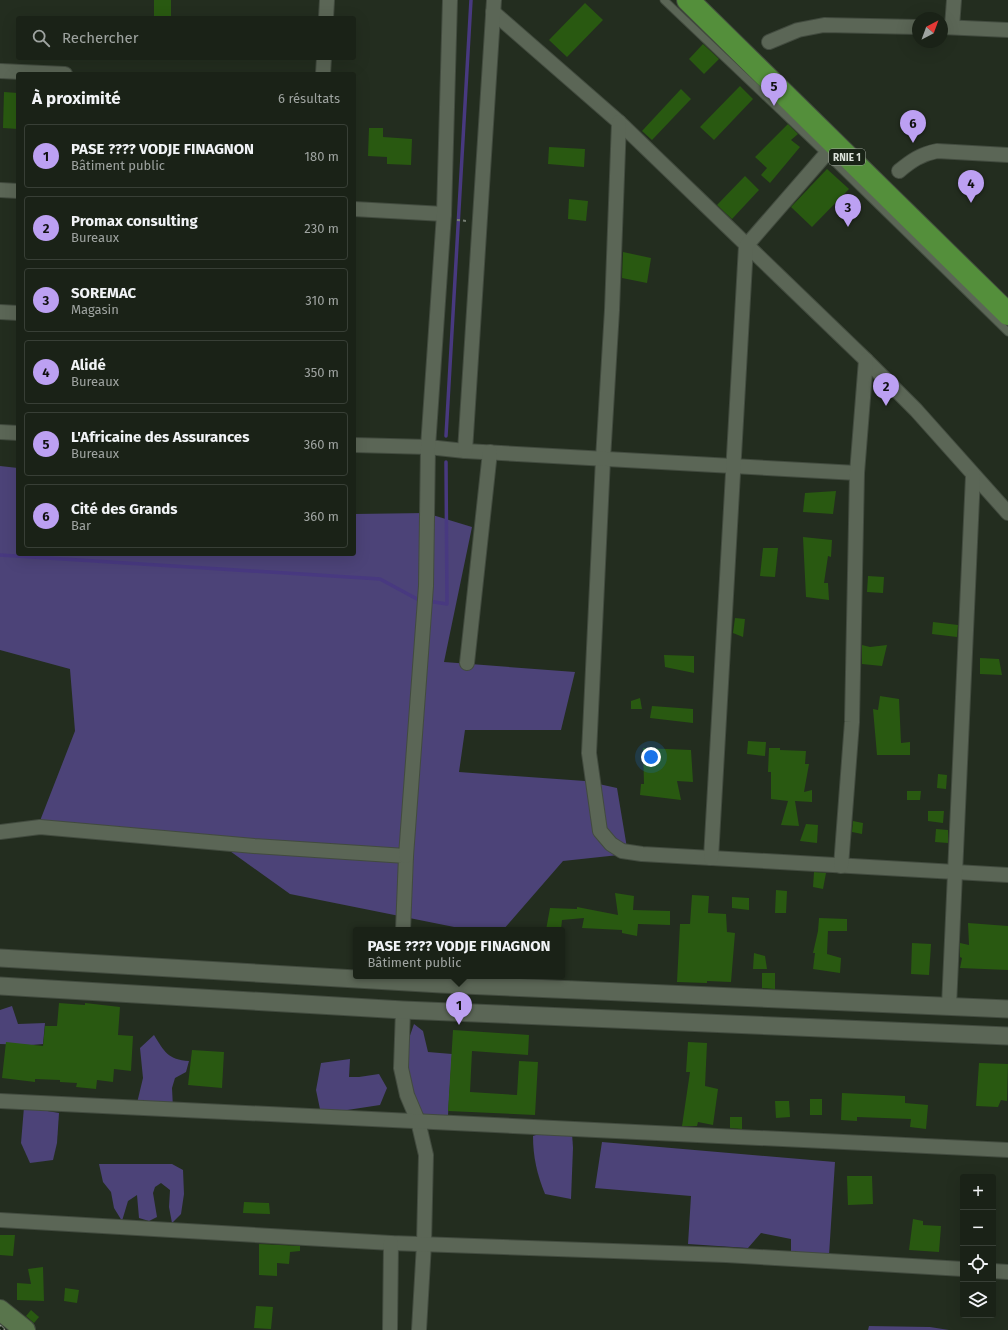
<!DOCTYPE html>
<html lang="fr">
<head>
<meta charset="utf-8">
<style>
	:root { --surface:#1a2217; --page:#272f24; --text:#f1f3f6; --muted:#9fa4a1; --line:#383f36; --accent:#bca0f2 }
	body { margin:0; font-family:"Fira Sans",sans-serif; background:var(--page); color:var(--text) }
	.controls { position:absolute; right:12px; bottom:12px; display:grid; overflow:hidden; border-radius:4px; box-shadow:0 4px 16px #0002 }
	.controls button { width:36px; height:36px; display:grid; place-items:center; padding:0; border:0; border-bottom:1px solid var(--line); background:var(--surface); color:var(--text); font:20px sans-serif }
	.compass { position:absolute; left:912px; top:12px; width:36px; height:36px; border-radius:50%; background:var(--surface); box-shadow:0 4px 16px #0002; rotate:41deg }
	.you { position:absolute; left:651px; top:757px; width:14px; height:14px; margin:-10px; border:3px solid #fff; border-radius:50%; background:#1a73e8; box-shadow:0 0 0 6px #1a73e833 }
	.badge { display:grid; place-items:center; width:26px; height:26px; border-radius:50%; background:var(--accent); color:#111; font-size:13px; font-weight:700 }
	.pin { position:absolute; translate:-50% -33px; filter:drop-shadow(0 1px 2px #0008) }
	.pin::after { content:''; position:absolute; top:21px; width:14px; height:12px; background:inherit; clip-path:polygon(0 0,100% 0,50% 100%) }
	.popup { position:absolute; left:353px; top:927px; width:212px; height:52px; box-sizing:border-box; display:grid; place-content:center; border-radius:4px; background:var(--surface); filter:drop-shadow(0 1px 3px #0005); font-size:13px; white-space:nowrap; color:var(--muted) }
	.popup b { font-size:15px; color:var(--text) }
	.popup::after { content:''; position:absolute; left:50%; top:100%; margin-left:-8px; border:8px solid transparent; border-top-color:var(--surface) }
	.list { margin:0; padding:0; list-style:none }
	h2 { display:flex; justify-content:space-between; align-items:center; height:52px; margin:0; padding:0 16px; font-size:17px }
	h2 small { font-size:13px; font-weight:400; color:var(--muted) }
	.list li { display:grid; grid-template-columns:26px 1fr auto; gap:12px; align-items:center; box-sizing:border-box; height:64px; margin:0 8px 8px; padding:0 8px; border:1px solid var(--line); border-radius:4px }
	.list b { display:block; font-size:15px; white-space:nowrap }
	.list p { margin:0; font-size:13px; white-space:nowrap; color:var(--muted) }
	.list em { font-size:13px; font-style:normal; color:var(--muted) }
	.icon { flex:none; width:22px; height:22px; fill:none; stroke:currentColor; stroke-width:2; stroke-linecap:round; stroke-linejoin:round }
	.map { position:relative; flex:none; width:1008px; height:1330px; overflow:hidden }
	.search { position:absolute; background:var(--surface); box-shadow:0 4px 16px #0002; left:16px; top:16px; width:340px; height:44px; display:flex; align-items:center; gap:10px; box-sizing:border-box; padding:0 14px; border-radius:4px; color:var(--muted); font-size:15px }
	.panel { position:absolute; background:var(--surface); box-shadow:0 4px 16px #0002; left:16px; top:72px; width:340px; height:484px; border-radius:4px }
	.map>svg:first-child { display:block }
</style>
</head>
<body>
<div class="map">
<svg width="1008" height="1330" viewBox="0 0 1008 1330">
	<rect width="100%" height="100%" fill="#232d1f"/>
	<g fill="#4c4378">
		<path d="M 0,466 L 18,468 L 18,554 L 354,554 L 354,514 L 426,513 L 472,527 L 444,662 L 575,672 L 561,730 L 465,730 L 459,772 L 585,781 L 617,788 L 628,854 L 563,861 L 503,930 L 469,930 L 290,894 L 209,836 L 38,826 L 75,731 L 70,669 L 0,650 Z"/>
		<path d="M 12,1006 L 18,1024 L 45,1023 L 43,1044 L 31,1045 L 0,1044 L 0,1010 Z"/>
		<path d="M 414,1024 L 423,1031 L 428,1052 L 452,1054 L 448,1115 L 433,1124 L 416,1115 L 408,1099 L 406,1047 Z"/>
		<path d="M 154,1035 C 164,1051 168,1060 189,1061 L 186,1072 L 175,1078 L 172,1088 L 173,1108 L 137,1103 L 143,1078 L 140,1048 Z"/>
		<path d="M 350,1059 L 349,1077 L 359,1077 L 379,1074 L 387,1088 L 380,1105 L 321,1114 L 316,1090 L 321,1063 Z"/>
		<path d="M 24,1107 L 59,1113 L 57,1143 L 53,1160 L 30,1163 L 21,1143 Z"/>
		<path d="M 563,1126 L 572,1133 L 573,1148 L 571,1199 L 545,1194 C 537,1174 533,1157 533,1136 Z"/>
		<path d="M 602,1142 L 835,1162 L 829,1255 L 791,1252 L 791,1239 L 761,1233 L 748,1248 L 688,1244 L 691,1196 L 595,1188 Z"/>
		<path d="M 99,1164 L 172,1164 L 183,1170 L 184,1194 L 181,1214 L 172,1223 L 169,1207 L 170,1190 L 161,1183 L 155,1187 L 153,1193 L 157,1217 L 149,1221 L 139,1218 L 137,1195 L 128,1201 L 122,1221 L 114,1208 L 111,1192 L 103,1182 Z"/>
		<path d="M 869,1326 L 930,1327 L 949,1330 L 868,1330 Z"/>
	</g>
	<g fill="none" stroke-linecap="round" stroke-linejoin="round">
		<g stroke="#483980" stroke-width="3.5">
			<path d="M 446,436 L 471,0"/>
			<path d="M 0,555 L 380,579 L 417,599 L 422,600"/>
			<path d="M 428,601 L 447,604 L 446,462"/>
		</g>
	</g>
	<g fill="#295911">
		<rect x="154" y="0" width="17" height="18"/>
		<path d="M 585,3 L 603,20 L 567,57 L 549,40 Z"/>
		<path d="M 703,44 L 719,59 L 704,74 L 689,59 Z"/>
		<path d="M 740,86 L 753,99 L 714,140 L 700,127 Z"/>
		<path d="M 681,89 L 691,99 L 652,140 L 642,131 Z"/>
		<path d="M 4,92 L 18,93 L 18,129 L 3,128 Z"/>
		<path d="M 788,124 L 798,134 L 791,140 L 800,147 L 770,183 L 761,175 L 767,168 L 755,157 Z"/>
		<path d="M 369,128 L 383,128 L 383,137 L 412,139 L 411,165 L 387,164 L 387,157 L 368,156 Z"/>
		<path d="M 549,147 L 585,149 L 584,167 L 548,164 Z"/>
		<path d="M 827,169 L 849,189 L 812,227 L 791,207 Z"/>
		<path d="M 745,176 L 759,190 L 732,219 L 717,205 Z"/>
		<path d="M 569,199 L 588,201 L 586,221 L 568,219 Z"/>
		<path d="M 623,252 L 651,258 L 647,283 L 622,278 Z"/>
		<path d="M 836,491 L 833,514 L 803,512 L 805,493 Z"/>
		<path d="M 803,537 L 832,540 L 831,557 L 828,556 L 824,583 L 828,583 L 829,600 L 806,597 Z"/>
		<path d="M 763,548 L 778,548 L 775,577 L 760,576 Z"/>
		<path d="M 868,576 L 884,577 L 883,593 L 867,592 Z"/>
		<path d="M 735,618 L 745,619 L 743,637 L 733,633 Z"/>
		<path d="M 933,622 L 958,625 L 957,637 L 932,634 Z"/>
		<path d="M 862,645 L 870,647 L 887,645 L 882,666 L 862,664 Z"/>
		<path d="M 664,655 L 694,656 L 694,673 L 665,667 Z"/>
		<path d="M 980,658 L 999,659 L 1002,675 L 980,674 Z"/>
		<path d="M 880,696 L 899,699 L 901,743 L 910,742 L 910,755 L 877,755 L 873,709 L 878,710 Z"/>
		<path d="M 640,698 L 642,709 L 631,709 L 631,701 Z"/>
		<path d="M 652,706 L 693,709 L 693,723 L 650,718 Z"/>
		<path d="M 748,741 L 766,742 L 765,756 L 747,754 Z"/>
		<path d="M 643,748 L 691,750 L 693,782 L 677,781 L 681,800 L 640,795 L 641,784 L 644,784 Z"/>
		<path d="M 769,748 L 780,748 L 780,750 L 806,751 L 805,764 L 809,764 L 804,792 L 812,790 L 812,802 L 795,801 L 799,826 L 781,825 L 788,801 L 771,799 L 771,772 L 768,772 Z"/>
		<path d="M 938,774 L 947,775 L 946,789 L 937,788 Z"/>
		<path d="M 907,791 L 921,791 L 920,800 L 907,800 Z"/>
		<path d="M 928,811 L 944,811 L 943,823 L 928,821 Z"/>
		<path d="M 853,821 L 863,823 L 862,834 L 852,832 Z"/>
		<path d="M 806,824 L 818,825 L 817,843 L 800,841 Z"/>
		<path d="M 936,829 L 948,830 L 948,843 L 935,842 Z"/>
		<path d="M 814,872 L 826,873 L 823,889 L 813,887 Z"/>
		<path d="M 776,890 L 787,891 L 786,913 L 775,913 Z"/>
		<path d="M 615,893 L 634,896 L 633,910 L 670,911 L 670,925 L 638,924 L 637,936 L 622,933 L 622,930 L 582,928 L 584,918 L 562,920 L 561,930 L 546,930 L 550,908 L 577,909 L 577,907 L 618,915 Z"/>
		<path d="M 692,895 L 709,896 L 708,913 L 726,914 L 727,932 L 735,933 L 731,982 L 707,981 L 707,983 L 677,982 L 680,924 L 690,924 Z"/>
		<path d="M 732,897 L 749,898 L 749,910 L 732,908 Z"/>
		<path d="M 819,918 L 847,919 L 847,931 L 828,931 L 827,954 L 841,958 L 840,973 L 813,969 L 815,953 L 813,953 L 818,931 Z"/>
		<path d="M 968,923 L 1008,926 L 1008,970 L 960,968 L 962,958 L 960,957 L 960,943 L 969,945 Z"/>
		<path d="M 912,943 L 931,944 L 929,975 L 911,974 Z"/>
		<path d="M 754,953 L 765,956 L 767,969 L 753,969 Z"/>
		<path d="M 762,973 L 775,973 L 775,989 L 762,988 Z"/>
		<path d="M 59,1003 L 85,1005 L 85,1003 L 120,1007 L 118,1035 L 133,1036 L 131,1071 L 114,1069 L 113,1082 L 97,1080 L 96,1089 L 76,1087 L 77,1083 L 60,1082 L 60,1080 L 35,1079 L 35,1082 L 2,1078 L 6,1042 L 43,1046 L 45,1026 L 57,1026 Z"/>
		<path d="M 453,1030 L 529,1035 L 528,1055 L 472,1051 L 470,1092 L 517,1095 L 519,1061 L 538,1062 L 535,1115 L 448,1111 Z"/>
		<path d="M 688,1042 L 707,1043 L 705,1086 L 718,1089 L 713,1125 L 698,1122 L 697,1126 L 682,1126 L 690,1072 L 686,1072 Z"/>
		<path d="M 192,1050 L 224,1052 L 222,1088 L 188,1085 Z"/>
		<path d="M 979,1063 L 1008,1064 L 1007,1101 L 1001,1100 L 998,1107 L 976,1106 Z"/>
		<path d="M 842,1093 L 905,1096 L 905,1103 L 928,1105 L 926,1129 L 910,1127 L 911,1119 L 857,1117 L 857,1121 L 841,1120 Z"/>
		<rect x="810" y="1099" width="12" height="16"/>
		<path d="M 775,1101 L 789,1101 L 790,1117 L 776,1118 Z"/>
		<path d="M 730,1117 L 742,1117 L 742,1129 L 730,1128 Z"/>
		<path d="M 847,1176 L 872,1176 L 873,1204 L 848,1205 Z"/>
		<path d="M 244,1202 L 269,1203 L 270,1214 L 243,1213 Z"/>
		<path d="M 913,1219 L 923,1221 L 923,1225 L 941,1226 L 939,1252 L 909,1250 Z"/>
		<path d="M 0,1235 L 15,1235 L 13,1256 L 0,1255 Z"/>
		<path d="M 259,1244 L 300,1246 L 300,1251 L 290,1252 L 289,1264 L 277,1263 L 277,1276 L 259,1275 Z"/>
		<path d="M 43,1267 L 44,1301 L 17,1300 L 17,1283 L 31,1284 L 28,1269 Z"/>
		<path d="M 65,1288 L 79,1290 L 77,1303 L 64,1301 Z"/>
		<path d="M 256,1306 L 273,1307 L 271,1329 L 254,1328 Z"/>
		<path d="M 31,1310 L 39,1317 L 34,1323 L 26,1316 Z"/>
	</g>
	<g fill="none" stroke-linecap="round" stroke-linejoin="round">
		<g stroke="#424b3f" stroke-width="9">
			<path id="service" d="M 664,0 L 826,154 L 1008,332"/>
		</g>
		<g stroke="#424b3f" stroke-width="16">
			<g id="minor">
				<path d="M 493,12 L 619,122 L 866,360 L 916,410 L 1008,513"/>
				<path d="M 326,18 L 327,0"/>
				<path d="M 942,27 L 1008,30"/>
				<path d="M 952,27 L 954,0"/>
				<path d="M 769,42 L 798,30 L 824,25 L 918,27"/>
				<path d="M 0,71 L 65,74"/>
				<path d="M 323,74 L 324,58"/>
				<path d="M 619,122 L 612,310 L 603,459 L 589,753 L 600,831 L 611,844 L 622,851 L 642,854 L 1008,875"/>
				<path d="M 899,171 C 911,161 921,154 937,151 L 1008,155"/>
				<path d="M 0,190 L 18,191"/>
				<path d="M 354,209 L 444,214"/>
				<path d="M 0,312 L 18,313"/>
				<path d="M 0,432 L 18,433"/>
				<path d="M 354,445 L 428,447 L 465,451 L 857,473"/>
				<path d="M 465,451 L 494,0"/>
				<path d="M 467,663 L 490,452"/>
				<path d="M 0,832 L 40,827 L 254,846 L 406,856 L 403,930"/>
				<path d="M 406,856 L 426,586 L 428,447 L 444,214 L 450,0"/>
				<path d="M 711,858 L 746,246 L 826,154"/>
				<path d="M 841,866 L 852,722 L 857,473 L 866,360"/>
				<path d="M 949,1006 L 973,476"/>
				<path d="M 403,1010 L 401,1068 L 407,1095 L 418,1121 L 426,1155 L 424,1244 L 419,1330"/>
				<path d="M 0,1101 L 1008,1150"/>
				<path d="M 0,1220 L 391,1243 L 726,1255 L 963,1269"/>
				<path d="M 993,1271 L 1008,1272"/>
				<path d="M 390,1330 L 391,1243"/>
			</g>
		</g>
		<g stroke="#424b3f" stroke-width="19">
			<g id="tertiary">
				<path d="M 0,958 L 441,984 L 1008,1009"/>
				<path d="M 0,986 L 403,1010 L 1008,1036"/>
			</g>
		</g>
		<g stroke="#424b3f" stroke-width="22">
			<path id="secondary" d="M 0,1310 L 25,1330"/>
		</g>
		<g stroke="#424b3f" stroke-width="24">
			<path id="trunk" d="M 688,0 L 1008,314"/>
		</g>
		<path stroke="#747c71" stroke-width="2" stroke-dasharray="3 3" stroke-linecap="butt" d="M 457,220 L 467,221"/>
		<use href="#service" stroke="#5b6656" stroke-width="7"/>
		<use href="#minor" stroke="#5b6656" stroke-width="14"/>
		<use href="#tertiary" stroke="#5b6656" stroke-width="17"/>
		<use href="#secondary" stroke="#59754c" stroke-width="20"/>
		<use href="#trunk" stroke="#548f3b" stroke-width="22"/>
		<g stroke="#8b9388" stroke-width="4.5">
			<path id="rail" d="M 0,1327 L 3,1330"/>
		</g>
		<use href="#rail" stroke="#192316" stroke-width="3" stroke-dasharray="9" stroke-linecap="butt"/>
	</g>
	<g text-anchor="middle" stroke-width="3" stroke-linejoin="round" paint-order="stroke">
		<rect fill="#192316" stroke="#a2a99f" stroke-width="1" x="829" y="149" width="36" height="16" rx="3"/>
		<g font-size="10" font-weight="bold" fill="#dce3da">
			<text x="847" y="161">RNIE 1</text>
		</g>
	</g>
</svg>
<div class="controls">
<button>+</button>
<button>−</button>
<button><svg class="icon" aria-label="locate" viewBox="0 0 24 24"><circle cx="12" cy="12" r="6"/><path d="M12 2v4M12 18v4M2 12h4M18 12h4"/></svg></button>
<button><svg class="icon" aria-label="layers" viewBox="0 0 24 24"><path d="M12 4l9 5-9 5-9-5zM3 14l9 5 9-5"/></svg></button>
</div>
<svg class="compass" viewBox="-18 -18 36 36"><path d="M0-13l5 13h-10z" fill="#e53935"/><path d="M0 13l5-13h-10z" fill="#9fa4a1"/></svg>
<div class="you"></div>
<div class="pin badge" style="left:459px;top:1025px">1</div>
<div class="popup"><b>PASE ???? VODJE FINAGNON</b>Bâtiment public</div>
<div class="pin badge" style="left:886px;top:406px">2</div>
<div class="pin badge" style="left:848px;top:227px">3</div>
<div class="pin badge" style="left:971px;top:203px">4</div>
<div class="pin badge" style="left:774px;top:106px">5</div>
<div class="pin badge" style="left:913px;top:143px">6</div>
<div class="search"><svg class="icon" aria-label="search" viewBox="0 0 24 24"><circle cx="10" cy="10" r="6"/><path d="M15 15l6 6"/></svg>Rechercher</div>
<section class="panel">
<h2>À proximité<small>6 résultats</small></h2>
<ul class="list">
<li><span class="badge">1</span><div><b>PASE ???? VODJE FINAGNON</b><p>Bâtiment public</p></div><em>180 m</em></li>
<li><span class="badge">2</span><div><b>Promax consulting</b><p>Bureaux</p></div><em>230 m</em></li>
<li><span class="badge">3</span><div><b>SOREMAC</b><p>Magasin</p></div><em>310 m</em></li>
<li><span class="badge">4</span><div><b>Alidé</b><p>Bureaux</p></div><em>350 m</em></li>
<li><span class="badge">5</span><div><b>L'Africaine des Assurances</b><p>Bureaux</p></div><em>360 m</em></li>
<li><span class="badge">6</span><div><b>Cité des Grands</b><p>Bar</p></div><em>360 m</em></li>
</ul>
</section>
</div>
</body>
</html>
